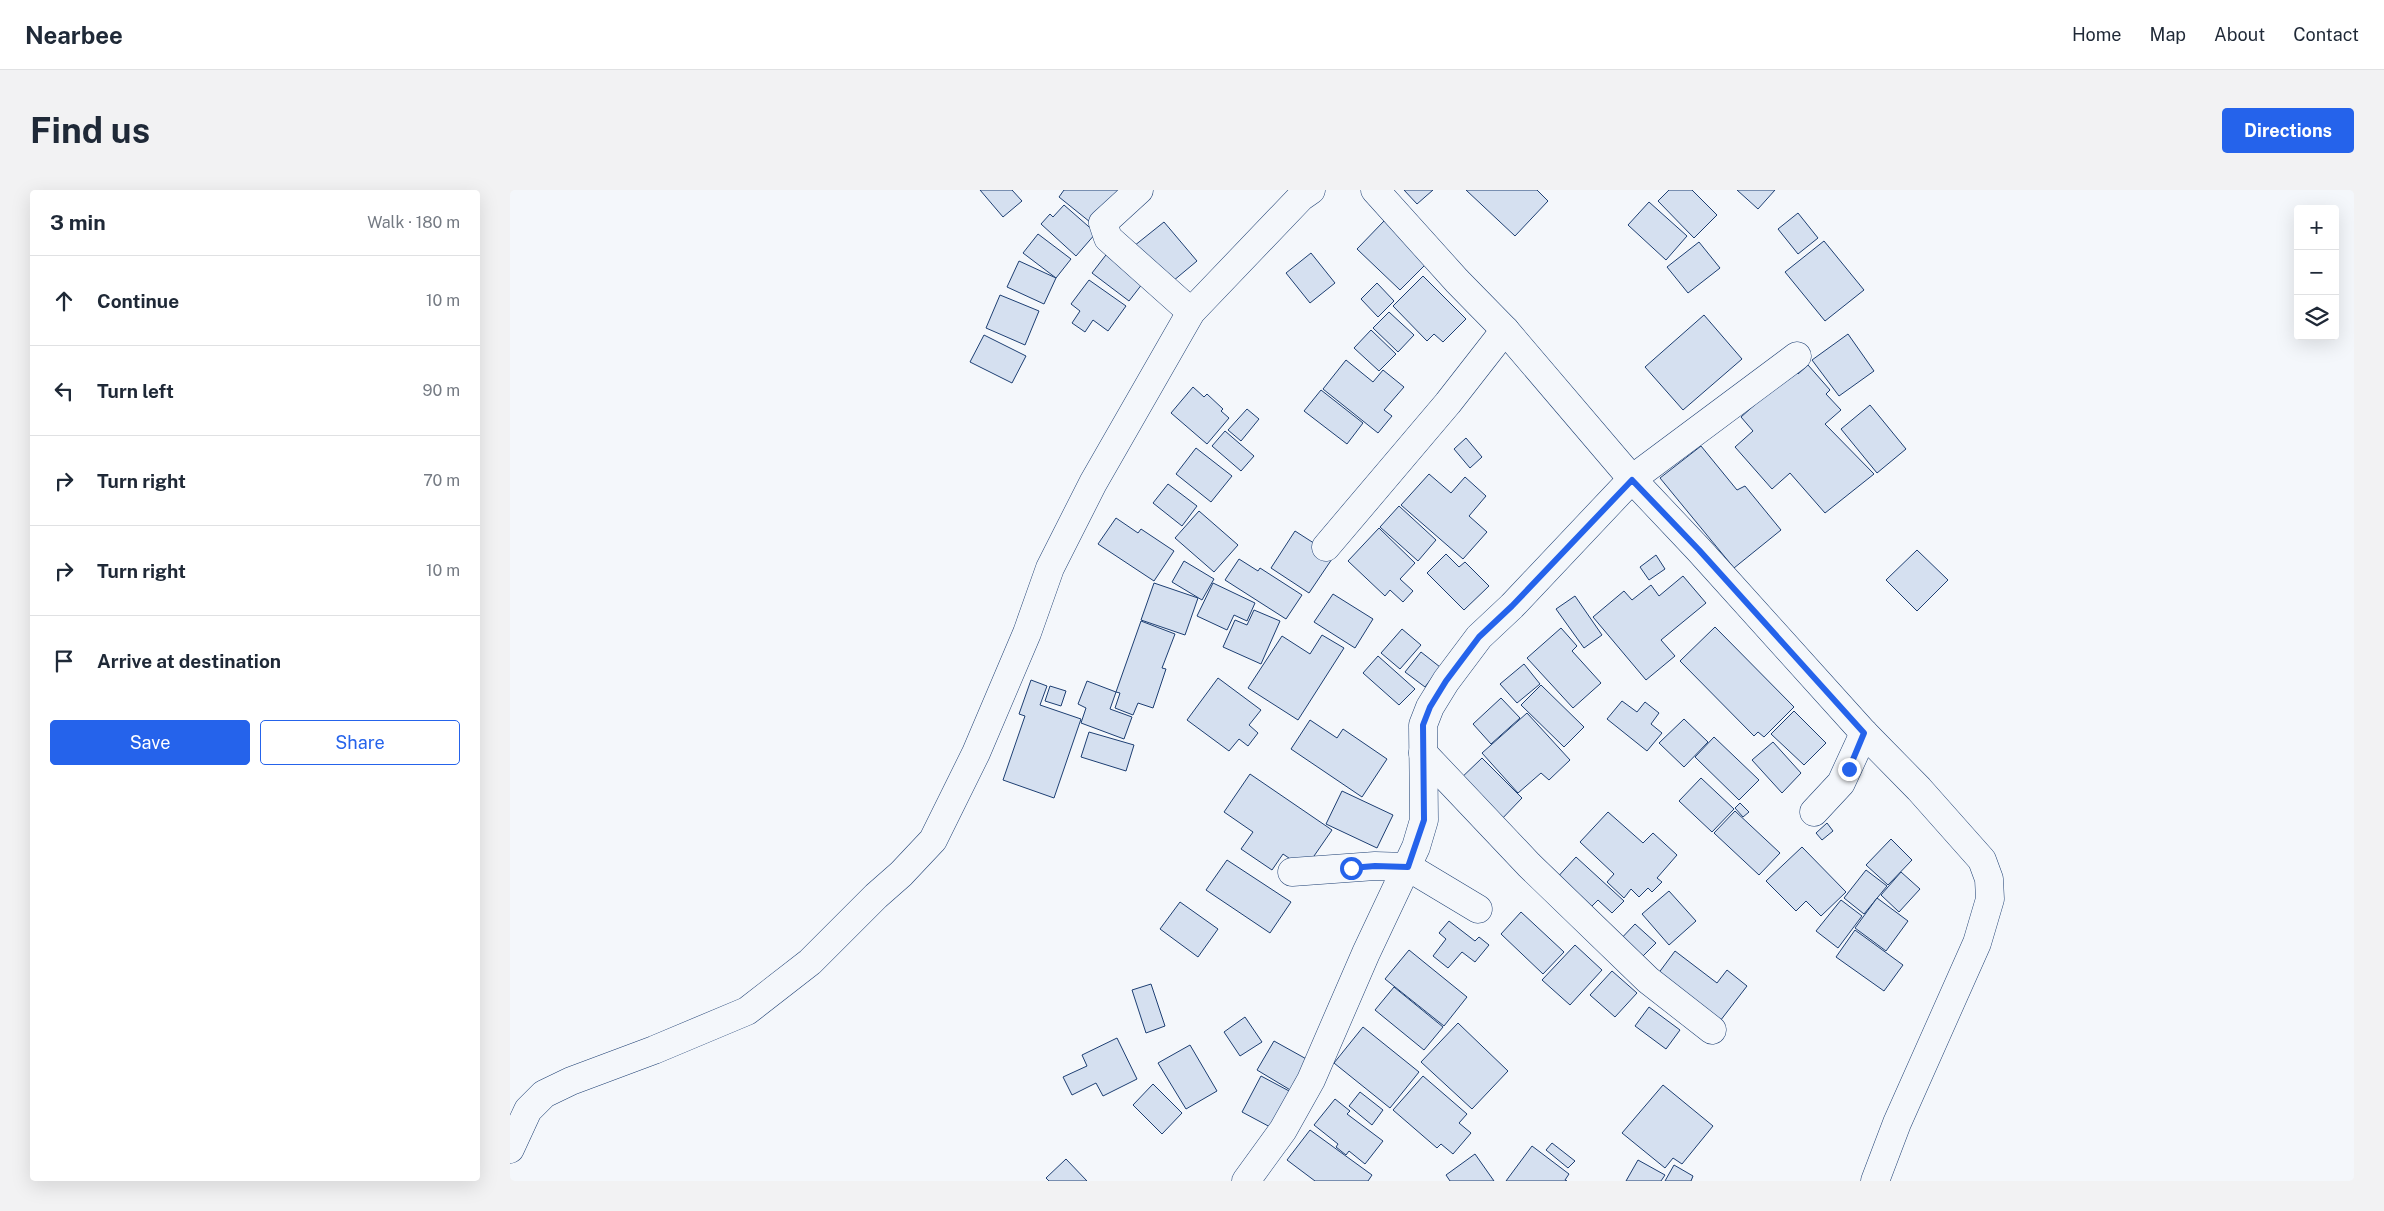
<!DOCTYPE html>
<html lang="en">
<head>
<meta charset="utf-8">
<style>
	:root { --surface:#fff; --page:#f2f2f3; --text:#1f2937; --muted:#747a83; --line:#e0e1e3; --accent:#2563eb }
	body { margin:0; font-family:"Public Sans",sans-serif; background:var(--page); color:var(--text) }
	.controls { position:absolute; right:15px; top:15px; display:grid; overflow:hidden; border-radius:5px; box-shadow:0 5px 20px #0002 }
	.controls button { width:45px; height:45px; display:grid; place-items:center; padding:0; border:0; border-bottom:1px solid var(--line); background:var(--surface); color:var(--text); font:25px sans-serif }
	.stop { position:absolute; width:15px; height:15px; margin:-11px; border:4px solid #2563eb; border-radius:50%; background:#fff }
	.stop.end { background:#2563eb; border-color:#fff; box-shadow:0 1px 5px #0008 }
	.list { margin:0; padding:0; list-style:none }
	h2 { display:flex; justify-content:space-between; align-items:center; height:65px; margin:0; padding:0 20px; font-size:21px }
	h2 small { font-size:16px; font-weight:400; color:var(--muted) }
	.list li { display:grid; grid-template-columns:32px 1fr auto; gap:15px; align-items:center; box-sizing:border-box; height:90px; padding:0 20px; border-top:1px solid var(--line) }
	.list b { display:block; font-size:19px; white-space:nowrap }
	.list em { font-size:16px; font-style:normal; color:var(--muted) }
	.actions { display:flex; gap:10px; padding:15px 20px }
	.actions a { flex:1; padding:11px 0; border:1px solid var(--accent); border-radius:5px; text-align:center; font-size:18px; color:var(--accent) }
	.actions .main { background:var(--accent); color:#fff }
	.icon { flex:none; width:28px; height:28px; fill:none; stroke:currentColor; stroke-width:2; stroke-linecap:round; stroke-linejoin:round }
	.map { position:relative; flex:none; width:1844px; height:991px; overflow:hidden; border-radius:5px }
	header { display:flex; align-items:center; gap:30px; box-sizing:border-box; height:70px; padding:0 25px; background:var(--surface); border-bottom:1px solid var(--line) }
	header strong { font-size:24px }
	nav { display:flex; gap:28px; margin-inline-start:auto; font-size:18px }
	.intro { display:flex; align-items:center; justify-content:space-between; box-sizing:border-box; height:120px; padding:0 30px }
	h1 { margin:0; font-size:35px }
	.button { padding:12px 22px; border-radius:5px; background:var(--accent); color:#fff; font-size:18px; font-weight:700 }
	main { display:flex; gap:30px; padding:0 30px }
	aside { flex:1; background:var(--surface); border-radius:5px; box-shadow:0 5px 20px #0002 }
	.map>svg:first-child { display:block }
</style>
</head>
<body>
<header>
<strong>Nearbee</strong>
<nav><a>Home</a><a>Map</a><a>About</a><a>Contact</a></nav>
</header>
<div class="intro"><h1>Find us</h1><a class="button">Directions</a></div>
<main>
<aside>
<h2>3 min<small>Walk · 180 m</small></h2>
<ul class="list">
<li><svg class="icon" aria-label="ahead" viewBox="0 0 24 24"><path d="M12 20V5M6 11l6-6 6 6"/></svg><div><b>Continue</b></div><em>10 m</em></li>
<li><svg class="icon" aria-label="left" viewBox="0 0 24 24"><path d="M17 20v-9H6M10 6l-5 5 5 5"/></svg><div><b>Turn left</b></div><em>90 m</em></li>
<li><svg class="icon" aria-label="right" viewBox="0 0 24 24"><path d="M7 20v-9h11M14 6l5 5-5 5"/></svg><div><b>Turn right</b></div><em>70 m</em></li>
<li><svg class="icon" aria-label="right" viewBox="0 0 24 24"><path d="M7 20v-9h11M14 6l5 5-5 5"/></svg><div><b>Turn right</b></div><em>10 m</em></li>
<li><svg class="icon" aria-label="arrive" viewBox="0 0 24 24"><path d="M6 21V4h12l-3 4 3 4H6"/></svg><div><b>Arrive at destination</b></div></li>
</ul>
<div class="actions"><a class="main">Save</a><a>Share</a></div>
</aside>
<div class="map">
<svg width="1844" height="991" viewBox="0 0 1844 991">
	<rect width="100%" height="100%" fill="#f4f7fb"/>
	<g fill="#d5e0f0" stroke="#1d3f73">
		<path d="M 470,0 L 502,0 L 512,11 L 493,27 Z"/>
		<path d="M 554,0 L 612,0 L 585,36 L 549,7 Z"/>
		<path d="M 894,0 L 923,0 L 907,14 Z"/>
		<path d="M 956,0 L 1027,0 L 1038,11 L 1005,46 Z"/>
		<path d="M 1159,0 L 1182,0 L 1207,25 L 1184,48 L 1148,11 Z"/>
		<path d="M 1227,0 L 1265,0 L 1248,19 Z"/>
		<path d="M 1139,12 L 1177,46 L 1156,70 L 1118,35 Z"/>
		<path d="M 554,15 L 586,43 L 566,66 L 531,34 L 540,24 L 543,27 Z"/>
		<path d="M 1288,23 L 1308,48 L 1288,64 L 1268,39 Z"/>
		<path d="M 874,31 L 917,73 L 890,100 L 847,59 Z"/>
		<path d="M 654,32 L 687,71 L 657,96 L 624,56 Z"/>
		<path d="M 528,44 L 561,69 L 546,88 L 513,63 Z"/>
		<path d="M 1314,51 L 1354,100 L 1315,131 L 1275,82 Z"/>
		<path d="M 1189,52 L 1210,78 L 1178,103 L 1157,77 Z"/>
		<path d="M 599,61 L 636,89 L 619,111 L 582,83 Z"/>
		<path d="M 801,63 L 825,93 L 800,113 L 776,83 Z"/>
		<path d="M 509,71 L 546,88 L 534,114 L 497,97 Z"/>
		<path d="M 913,86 L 956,129 L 933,152 L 924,144 L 917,151 L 883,116 Z"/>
		<path d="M 579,90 L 616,116 L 598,141 L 583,130 L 575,142 L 562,133 L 570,121 L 561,114 Z"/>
		<path d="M 867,93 L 884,111 L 868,127 L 851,109 Z"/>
		<path d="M 490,105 L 529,121 L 515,155 L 476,138 Z"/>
		<path d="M 879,122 L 904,145 L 888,162 L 863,138 Z"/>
		<path d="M 1194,125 L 1232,169 L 1173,220 L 1135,177 Z"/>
		<path d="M 861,140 L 886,164 L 869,181 L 844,158 Z"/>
		<path d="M 1338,144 L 1364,181 L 1329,206 L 1302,170 Z"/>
		<path d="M 474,145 L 516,166 L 502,193 L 460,172 Z"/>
		<path d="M 836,170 L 863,192 L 873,180 L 894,197 L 874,220 L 882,226 L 868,243 L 813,199 Z"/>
		<path d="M 1298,175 L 1320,200 L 1316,204 L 1331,220 L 1315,234 L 1364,284 L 1315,323 L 1280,283 L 1262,299 L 1225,257 L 1243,241 L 1231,227 L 1285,179 L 1288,184 Z"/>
		<path d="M 683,197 L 694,207 L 697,204 L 713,219 L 711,221 L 719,228 L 697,254 L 661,223 Z"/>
		<path d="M 811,200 L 853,233 L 837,254 L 794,221 Z"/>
		<path d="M 1360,215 L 1396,259 L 1367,283 L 1331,239 Z"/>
		<path d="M 737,219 L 749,229 L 731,251 L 718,240 Z"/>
		<path d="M 715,241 L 744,266 L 731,281 L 702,256 Z"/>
		<path d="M 956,248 L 972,267 L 960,278 L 944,259 Z"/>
		<path d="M 1191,256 L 1227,300 L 1235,296 L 1271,340 L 1224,378 L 1150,288 Z"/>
		<path d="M 686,258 L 722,286 L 701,312 L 666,284 Z"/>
		<path d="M 919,284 L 941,303 L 955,287 L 976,306 L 959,326 L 977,342 L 953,369 L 891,315 Z"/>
		<path d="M 658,294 L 687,316 L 672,336 L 643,313 Z"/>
		<path d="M 889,316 L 926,350 L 908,371 L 870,337 Z"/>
		<path d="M 689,321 L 728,355 L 704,382 L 665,348 Z"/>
		<path d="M 606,328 L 628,343 L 631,339 L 664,361 L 644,391 L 588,354 Z"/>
		<path d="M 869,338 L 905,373 L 890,389 L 903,401 L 893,412 L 880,400 L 875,406 L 838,371 Z"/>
		<path d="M 785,341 L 824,366 L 799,403 L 761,378 Z"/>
		<path d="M 1407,360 L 1438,390 L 1407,421 L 1376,390 Z"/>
		<path d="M 936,364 L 949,377 L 955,372 L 979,396 L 954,420 L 917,383 Z"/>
		<path d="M 1146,365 L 1155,379 L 1139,390 L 1130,377 Z"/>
		<path d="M 729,369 L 748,381 L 750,378 L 792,405 L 776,429 L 715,390 Z"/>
		<path d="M 674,371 L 704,389 L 692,410 L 662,392 Z"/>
		<path d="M 1173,386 L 1196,413 L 1151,450 L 1165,466 L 1136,490 L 1083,427 L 1114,401 L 1122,410 L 1141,395 L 1149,406 Z"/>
		<path d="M 644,393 L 688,408 L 675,445 L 631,430 Z"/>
		<path d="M 703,393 L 745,413 L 737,431 L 724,425 L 717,440 L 687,426 Z"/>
		<path d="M 823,404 L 863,429 L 845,458 L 804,432 Z"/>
		<path d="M 1065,406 L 1092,445 L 1074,458 L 1046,419 Z"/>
		<path d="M 744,420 L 770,431 L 751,474 L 713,457 L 725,430 L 737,435 Z"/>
		<path d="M 631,431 L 665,444 L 652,478 L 656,479 L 643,518 L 628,513 L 623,525 L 605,518 L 610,503 L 606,502 Z"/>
		<path d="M 1205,437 L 1284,517 L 1254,547 L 1248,542 L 1244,546 L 1170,471 Z"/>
		<path d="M 1051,438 L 1067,456 L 1062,461 L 1091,493 L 1063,518 L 1017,468 Z"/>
		<path d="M 892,439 L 911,455 L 890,479 L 871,463 Z"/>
		<path d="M 812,445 L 834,458 L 788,530 L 738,498 L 772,446 L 800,464 Z"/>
		<path d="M 911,462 L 930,477 L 915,497 L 895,482 Z"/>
		<path d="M 868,466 L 905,499 L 889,515 L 853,483 Z"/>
		<path d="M 1014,474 L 1030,494 L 1007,513 L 990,494 Z"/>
		<path d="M 708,488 L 751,520 L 739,535 L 748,543 L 738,556 L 729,549 L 719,561 L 677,530 Z"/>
		<path d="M 521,490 L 537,496 L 530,515 L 571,529 L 544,608 L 493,590 L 515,526 L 509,524 Z"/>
		<path d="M 577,491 L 606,502 L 600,519 L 622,527 L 614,549 L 571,533 L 576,518 L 568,514 Z"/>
		<path d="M 1031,495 L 1074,537 L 1054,557 L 1011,515 Z"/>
		<path d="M 540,496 L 556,501 L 551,516 L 535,511 Z"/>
		<path d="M 991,508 L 1010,528 L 981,554 L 963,534 Z"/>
		<path d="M 1112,511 L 1127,522 L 1135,512 L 1149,523 L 1141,534 L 1152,543 L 1137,561 L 1097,529 Z"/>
		<path d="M 1284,521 L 1316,553 L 1294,575 L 1261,544 Z"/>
		<path d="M 1017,523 L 1060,570 L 1039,590 L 1031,583 L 1008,603 L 972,563 Z"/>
		<path d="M 1174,529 L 1198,552 L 1174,577 L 1149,553 Z"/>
		<path d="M 800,530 L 827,548 L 833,539 L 877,569 L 852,607 L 781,559 Z"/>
		<path d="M 579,542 L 624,555 L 616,581 L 571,567 Z"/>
		<path d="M 1204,547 L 1249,590 L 1229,610 L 1185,567 Z"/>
		<path d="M 1263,552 L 1291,583 L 1272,603 L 1242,570 Z"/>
		<path d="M 972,568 L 1012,608 L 988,633 L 947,592 Z"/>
		<path d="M 740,584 L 822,640 L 795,679 L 773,664 L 762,680 L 731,659 L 743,642 L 714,622 Z"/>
		<path d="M 1191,588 L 1224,619 L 1202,642 L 1169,611 Z"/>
		<path d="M 832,601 L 883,625 L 867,658 L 816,634 Z"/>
		<path d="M 1230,613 L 1239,622 L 1233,627 L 1225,618 Z"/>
		<path d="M 1225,621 L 1270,663 L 1249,685 L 1204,643 Z"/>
		<path d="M 1098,622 L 1133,653 L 1143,643 L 1167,665 L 1147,688 L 1152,692 L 1142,702 L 1138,698 L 1129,707 L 1121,699 L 1114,708 L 1097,692 L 1104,684 L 1070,652 Z"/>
		<path d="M 1317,633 L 1323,641 L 1312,650 L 1306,643 Z"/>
		<path d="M 1381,649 L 1402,670 L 1378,695 L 1356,675 Z"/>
		<path d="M 1292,657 L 1336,702 L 1311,726 L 1296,711 L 1286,721 L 1256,691 Z"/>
		<path d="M 1066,667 L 1114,711 L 1102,723 L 1088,710 L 1077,721 L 1044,691 Z"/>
		<path d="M 717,670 L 781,712 L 760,743 L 696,700 Z"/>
		<path d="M 1356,680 L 1377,696 L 1354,724 L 1334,708 Z"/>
		<path d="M 1391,682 L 1410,699 L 1389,722 L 1371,705 Z"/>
		<path d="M 1159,701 L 1186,731 L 1159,755 L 1132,724 Z"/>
		<path d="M 1367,708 L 1398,731 L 1376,761 L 1345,738 Z"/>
		<path d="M 1331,710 L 1352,726 L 1328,758 L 1306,741 Z"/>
		<path d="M 670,712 L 708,739 L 688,767 L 650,739 Z"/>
		<path d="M 1011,722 L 1054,762 L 1033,784 L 991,744 Z"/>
		<path d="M 939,731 L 965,751 L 969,747 L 979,755 L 965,772 L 952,762 L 938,778 L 923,766 L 936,749 L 929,743 Z"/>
		<path d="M 1125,734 L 1146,753 L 1126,773 L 1106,754 Z"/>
		<path d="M 1345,740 L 1393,775 L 1374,801 L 1326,767 Z"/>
		<path d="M 1065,755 L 1092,780 L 1060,815 L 1032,790 Z"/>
		<path d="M 899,760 L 957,807 L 934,836 L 875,789 Z"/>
		<path d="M 1165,761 L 1207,793 L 1217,780 L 1237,796 L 1207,835 L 1145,788 Z"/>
		<path d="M 1102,781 L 1127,803 L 1105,827 L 1080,805 Z"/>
		<path d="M 641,794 L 655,836 L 636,843 L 622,800 Z"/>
		<path d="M 884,797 L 933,837 L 914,860 L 865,820 Z"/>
		<path d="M 1139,817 L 1170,840 L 1156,859 L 1125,836 Z"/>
		<path d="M 735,827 L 752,852 L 730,866 L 714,842 Z"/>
		<path d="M 948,833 L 998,881 L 962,919 L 911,872 Z"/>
		<path d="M 853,837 L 909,882 L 880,918 L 824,873 Z"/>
		<path d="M 607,848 L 627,889 L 593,906 L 586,893 L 562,905 L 553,887 L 577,876 L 572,865 Z"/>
		<path d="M 764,851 L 800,871 L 782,901 L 747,880 Z"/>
		<path d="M 680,855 L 707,901 L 676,919 L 648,873 Z"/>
		<path d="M 751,886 L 781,902 L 762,938 L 732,922 Z"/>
		<path d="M 913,886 L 957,924 L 949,933 L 961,943 L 943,964 L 931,954 L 927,958 L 883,920 Z"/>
		<path d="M 643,894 L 672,923 L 652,944 L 623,915 Z"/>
		<path d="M 1153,895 L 1203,936 L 1172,974 L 1163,968 L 1155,978 L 1112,943 Z"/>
		<path d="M 850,902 L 873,920 L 862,935 L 839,916 Z"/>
		<path d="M 825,909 L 840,921 L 837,924 L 873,951 L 855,974 L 839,961 L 836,965 L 826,957 L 828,954 L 804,935 Z"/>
		<path d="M 800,940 L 862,985 L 858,991 L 805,991 L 777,970 Z"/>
		<path d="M 1042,953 L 1065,971 L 1058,978 L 1036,960 Z"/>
		<path d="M 1022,956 L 1059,984 L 1055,990 L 1057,991 L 996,991 Z"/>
		<path d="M 965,964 L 984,991 L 940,991 L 936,985 Z"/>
		<path d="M 556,969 L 577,991 L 539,991 L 536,988 Z"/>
		<path d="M 1128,970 L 1155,985 L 1151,991 L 1116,991 Z"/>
		<path d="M 1164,975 L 1183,986 L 1181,991 L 1155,991 Z"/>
	</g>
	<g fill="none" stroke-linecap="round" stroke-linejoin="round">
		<g stroke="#1d3f73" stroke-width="29">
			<g id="street">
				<path d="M 629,0 L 593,33 L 598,48 L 681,122"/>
				<path d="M 865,0 L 947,91 L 995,140 L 1122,289 L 1189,360 L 1354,543 L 1409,599 L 1472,670 L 1479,689 L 1480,709 L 1467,753 L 1387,933 L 1365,991"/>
				<path d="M 816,357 L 938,213 L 995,140"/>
				<path d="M 913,563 L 1019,675 L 1138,790 L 1202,840"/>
				<path d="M 1304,622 L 1331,593 L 1354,543"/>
				<path d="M 782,682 L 865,676 L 898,677 L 968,719"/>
				<path d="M 0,959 L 18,920 L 34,904 L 61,891 L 144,860 L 237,821 L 300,772 L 366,706 L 391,684 L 423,650 L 466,563 L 517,443 L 540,378 L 583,293 L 681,122 L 791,7 L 801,0"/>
				<path d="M 736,991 L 773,940 L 801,890 L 856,763 L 906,657 L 914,630 L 913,535 L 920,517 L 936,491 L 969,447 L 1002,416 L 1122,289 L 1287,166"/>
			</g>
		</g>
		<use href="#street" stroke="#f4f7fb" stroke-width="28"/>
	</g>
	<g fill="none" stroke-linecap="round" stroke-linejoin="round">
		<path stroke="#2563eb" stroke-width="6" d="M 841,678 L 865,676 L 898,677 L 914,630 L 913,535 L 920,517 L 936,491 L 969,447 L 1002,416 L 1122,290 L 1189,360 L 1354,543 L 1339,579"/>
	</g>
</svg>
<div class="controls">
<button>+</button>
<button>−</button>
<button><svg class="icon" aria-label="layers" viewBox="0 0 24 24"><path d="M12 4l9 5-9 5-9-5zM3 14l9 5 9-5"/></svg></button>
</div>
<div class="stop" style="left:841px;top:678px"></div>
<div class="stop end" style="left:1339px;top:579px"></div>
</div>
</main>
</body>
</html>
